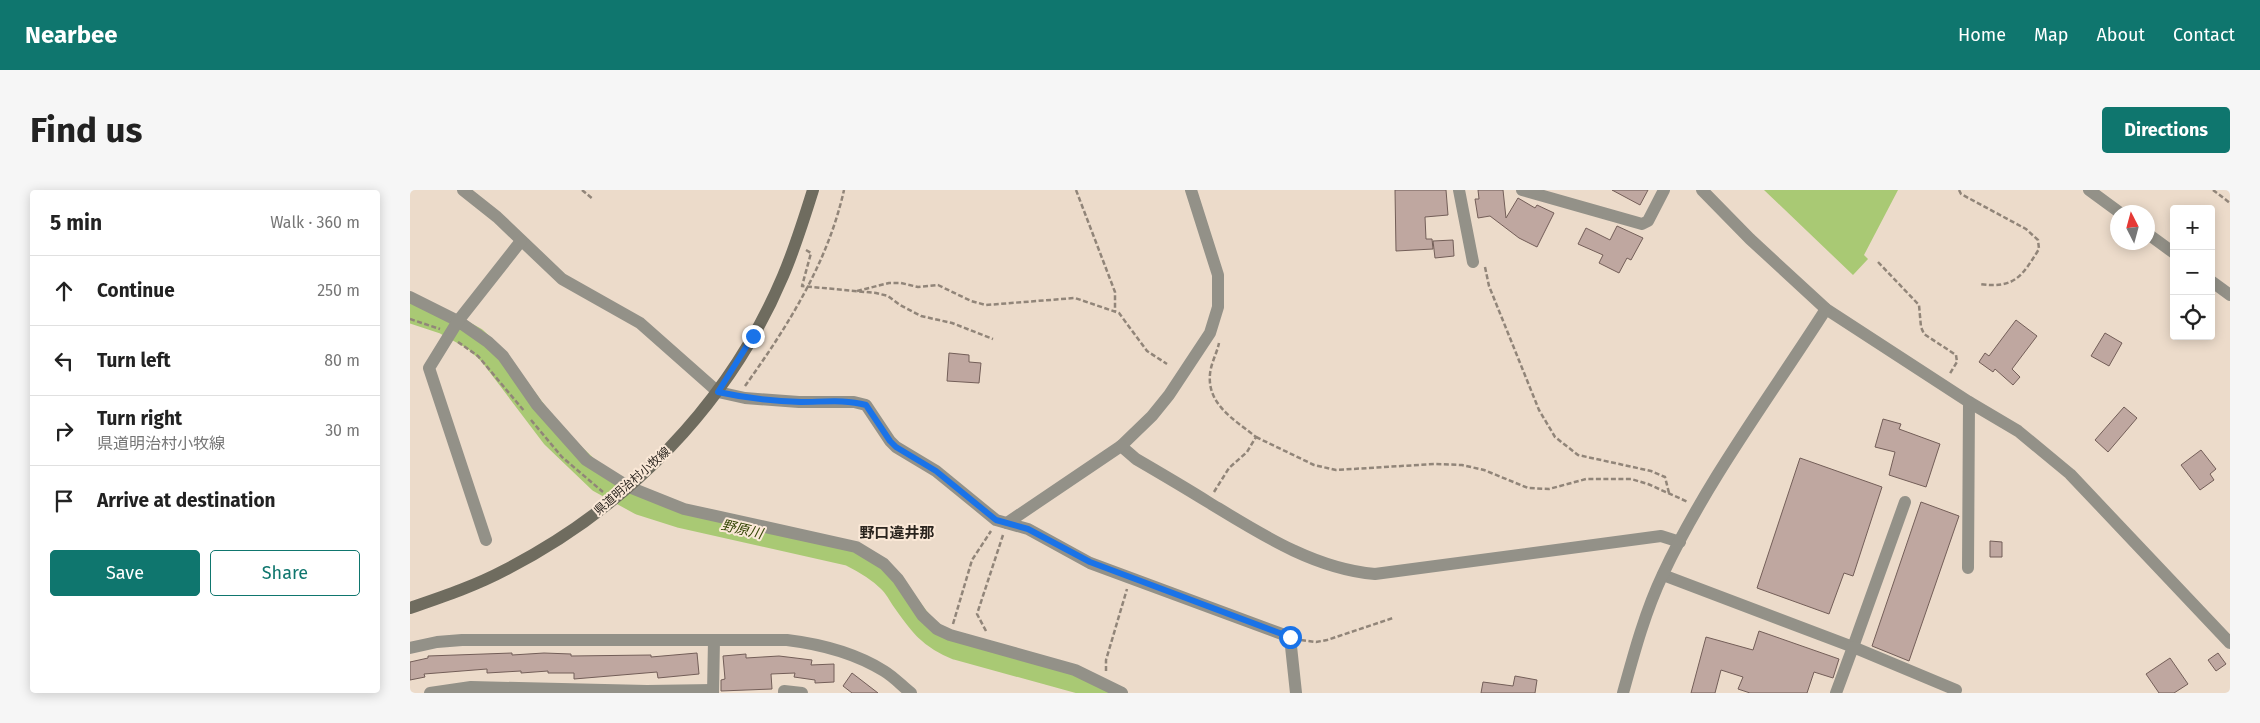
<!DOCTYPE html>
<html lang="en">
<head>
<meta charset="utf-8">
<style>
	:root { --surface:#fff; --page:#f6f6f6; --text:#222; --muted:#767676; --line:#e0e0e0; --accent:#0f766e }
	body { margin:0; font-family:"Fira Sans","Noto Sans JP",sans-serif; background:var(--page); color:var(--text) }
	.controls { position:absolute; right:15px; top:15px; display:grid; overflow:hidden; border-radius:5px; box-shadow:0 2px 12px #0003 }
	.controls button { width:45px; height:45px; display:grid; place-items:center; padding:0; border:0; border-bottom:1px solid var(--line); background:var(--surface); color:var(--text); font:25px sans-serif }
	.compass { position:absolute; left:1700px; top:15px; width:45px; height:45px; border-radius:50%; background:var(--surface); box-shadow:0 2px 12px #0003; rotate:354deg }
	.stop { position:absolute; width:15px; height:15px; margin:-11px; border:4px solid #1a73e8; border-radius:50%; background:#fff }
	.stop.end { background:#1a73e8; border-color:#fff; box-shadow:0 1px 5px #0008 }
	.list { margin:0; padding:0; list-style:none }
	h2 { display:flex; justify-content:space-between; align-items:center; height:65px; margin:0; padding:0 20px; font-size:21px }
	h2 small { font-size:16px; font-weight:400; color:var(--muted) }
	.list li { display:grid; grid-template-columns:32px 1fr auto; gap:15px; align-items:center; box-sizing:border-box; height:70px; padding:0 20px; border-top:1px solid var(--line) }
	.list b { display:block; font-size:19px; white-space:nowrap }
	.list p { margin:0; font-size:16px; white-space:nowrap; color:var(--muted) }
	.list em { font-size:16px; font-style:normal; color:var(--muted) }
	.actions { display:flex; gap:10px; padding:15px 20px }
	.actions a { flex:1; padding:11px 0; border:1px solid var(--accent); border-radius:5px; text-align:center; font-size:18px; color:var(--accent) }
	.actions .main { background:var(--accent); color:#fff }
	.icon { flex:none; width:28px; height:28px; fill:none; stroke:currentColor; stroke-width:2; stroke-linecap:round; stroke-linejoin:round }
	.map { position:relative; flex:none; width:1820px; height:503px; overflow:hidden; border-radius:5px }
	header { display:flex; align-items:center; gap:30px; box-sizing:border-box; height:70px; padding:0 25px; background:var(--accent); color:#fff }
	header strong { font-size:24px }
	nav { display:flex; gap:28px; margin-inline-start:auto; font-size:18px }
	.intro { display:flex; align-items:center; justify-content:space-between; box-sizing:border-box; height:120px; padding:0 30px }
	h1 { margin:0; font-size:35px }
	.button { padding:12px 22px; border-radius:5px; background:var(--accent); color:#fff; font-size:18px; font-weight:700 }
	main { display:flex; gap:30px; padding:0 30px }
	aside { flex:1; background:var(--surface); border-radius:5px; box-shadow:0 2px 12px #0003 }
	.map>svg:first-child { display:block }
</style>
</head>
<body>
<header>
<strong>Nearbee</strong>
<nav><a>Home</a><a>Map</a><a>About</a><a>Contact</a></nav>
</header>
<div class="intro"><h1>Find us</h1><a class="button">Directions</a></div>
<main>
<aside>
<h2>5 min<small>Walk · 360 m</small></h2>
<ul class="list">
<li><svg class="icon" aria-label="ahead" viewBox="0 0 24 24"><path d="M12 20V5M6 11l6-6 6 6"/></svg><div><b>Continue</b></div><em>250 m</em></li>
<li><svg class="icon" aria-label="left" viewBox="0 0 24 24"><path d="M17 20v-9H6M10 6l-5 5 5 5"/></svg><div><b>Turn left</b></div><em>80 m</em></li>
<li><svg class="icon" aria-label="right" viewBox="0 0 24 24"><path d="M7 20v-9h11M14 6l5 5-5 5"/></svg><div><b>Turn right</b><p>県道明治村小牧線</p></div><em>30 m</em></li>
<li><svg class="icon" aria-label="arrive" viewBox="0 0 24 24"><path d="M6 21V4h12l-3 4 3 4H6"/></svg><div><b>Arrive at destination</b></div></li>
</ul>
<div class="actions"><a class="main">Save</a><a>Share</a></div>
</aside>
<div class="map">
<svg width="1820" height="503" viewBox="0 0 1820 503">
	<rect width="100%" height="100%" fill="#ecdbca"/>
	<path fill="#a9c974" d="M 1354,0 L 1488,0 L 1454,65 L 1458,69 L 1443,85 Z"/>
	<g fill="none" stroke-linecap="round" stroke-linejoin="round">
		<path stroke="#a9c974" stroke-width="24" d="M 0,121 L 34,132 L 65,149 L 81,164 L 143,246 L 190,291 L 230,313 L 271,326 L 440,364 C 454,371 468,379 479,390 C 485,395 489,403 493,409 C 510,433 519,447 547,458 L 671,492 L 696,503"/>
	</g>
	<g fill="#bfa7a0" stroke="#735e58">
		<path d="M 985,0 L 1036,0 L 1038,25 L 1015,27 L 1016,49 L 1022,49 L 1023,59 L 986,61 Z"/>
		<path d="M 1068,0 L 1093,0 L 1096,28 L 1108,8 L 1125,18 L 1127,15 L 1144,23 L 1127,57 L 1109,48 L 1080,26 L 1068,28 L 1065,9 L 1069,9 Z"/>
		<path d="M 1202,0 L 1238,0 L 1230,15 Z"/>
		<path d="M 1207,36 L 1233,48 L 1221,70 L 1217,68 L 1209,83 L 1189,73 L 1193,65 L 1168,54 L 1176,38 L 1200,50 Z"/>
		<path d="M 1043,50 L 1044,66 L 1025,68 L 1023,51 Z"/>
		<path d="M 1606,130 L 1627,146 L 1602,179 L 1610,187 L 1603,195 L 1585,179 L 1583,182 L 1569,172 L 1575,163 L 1579,166 Z"/>
		<path d="M 1695,143 L 1712,153 L 1699,176 L 1681,166 Z"/>
		<path d="M 539,163 L 559,165 L 559,172 L 571,173 L 569,193 L 537,191 Z"/>
		<path d="M 1714,217 L 1727,228 L 1698,262 L 1685,250 Z"/>
		<path d="M 1473,229 L 1491,234 L 1489,239 L 1530,254 L 1516,297 L 1479,285 L 1485,262 L 1465,257 Z"/>
		<path d="M 1791,260 L 1806,279 L 1800,284 L 1804,290 L 1790,300 L 1771,275 Z"/>
		<path d="M 1390,268 L 1472,297 L 1443,386 L 1434,383 L 1419,424 L 1347,398 Z"/>
		<path d="M 1511,312 L 1549,326 L 1499,471 L 1462,456 Z"/>
		<path d="M 1580,351 L 1592,352 L 1592,367 L 1580,367 Z"/>
		<path d="M 1349,441 L 1429,469 L 1423,488 L 1404,482 L 1397,503 L 1340,503 L 1328,499 L 1333,487 L 1311,480 L 1305,503 L 1281,503 L 1296,447 L 1343,460 Z"/>
		<path d="M 102,463 L 102,465 L 134,463 L 161,464 L 161,466 L 241,465 L 241,467 L 287,463 L 289,484 L 248,488 L 247,482 L 164,489 L 164,483 L 138,483 L 138,481 L 111,483 L 111,481 L 77,483 L 77,479 L 14,484 L 15,487 L 0,490 L 0,472 L 18,468 L 18,466 Z"/>
		<path d="M 1808,463 L 1816,474 L 1806,481 L 1798,470 Z"/>
		<path d="M 336,464 L 336,468 L 369,466 L 402,470 L 401,475 L 424,474 L 424,492 L 405,493 L 405,490 L 384,487 L 385,483 L 361,484 L 362,499 L 311,501 L 311,490 L 315,489 L 313,466 Z"/>
		<path d="M 1760,468 L 1778,494 L 1764,503 L 1749,503 L 1736,484 Z"/>
		<path d="M 442,483 L 468,503 L 442,503 L 433,496 Z"/>
		<path d="M 1105,486 L 1127,490 L 1125,503 L 1071,503 L 1073,492 L 1103,496 Z"/>
	</g>
	<g fill="none" stroke-linecap="round" stroke-linejoin="round">
		<g stroke="#918579" stroke-width="2.5" stroke-dasharray="5 2.5" stroke-linecap="butt">
			<path d="M 172,0 L 183,9"/>
			<path d="M 666,0 L 705,102 L 705,121"/>
			<path d="M 1549,0 L 1551,4 L 1616,39 L 1628,50 L 1629,59 C 1612,86 1605,99 1570,94"/>
			<path d="M 1803,0 L 1820,13"/>
			<path d="M 396,60 L 401,63 L 392,96 L 466,103 L 478,106 L 490,115 L 511,126 L 542,133 L 583,149"/>
			<path d="M 1468,72 L 1509,115 L 1511,137 L 1514,144 L 1546,165 L 1547,172 L 1539,185"/>
			<path d="M 1075,77 L 1079,96 L 1129,220 L 1145,247 L 1168,265 L 1241,281 L 1255,287 L 1259,303"/>
			<path d="M 447,101 L 479,93 L 491,93 L 508,97 L 528,95 L 561,111 L 576,115 L 665,108 L 709,123 L 737,161 L 757,174"/>
			<path d="M 0,129 L 30,139"/>
			<path d="M 48,152 L 68,166 L 115,222"/>
			<path d="M 335,196 C 378,136 418,72 434,0"/>
			<path d="M 121,230 L 152,267 L 193,302"/>
			<path d="M 846,247 L 904,275 L 926,280 L 1024,274 L 1052,275 L 1074,280 L 1118,298 L 1139,299 L 1176,289 L 1221,289 L 1238,294 L 1278,312"/>
			<path d="M 804,302 L 819,278 L 837,262 L 846,247 C 825,230 797,215 800,184 C 801,173 807,163 809,153"/>
			<path d="M 543,434 L 562,370 L 581,341"/>
			<path d="M 576,441 L 567,424 L 593,345"/>
			<path d="M 891,450 L 906,452 L 917,450 L 983,428"/>
			<path d="M 696,481 L 696,470 L 717,399"/>
		</g>
		<g stroke="#939188" stroke-width="12">
			<path d="M 53,0 L 87,27 L 152,89 L 230,133 L 308,202 L 335,208 L 389,212 L 444,212 L 456,215 L 480,251 L 486,257 L 526,281 L 586,330 L 618,339 L 680,373 L 880,447 L 886,503"/>
			<path d="M 1049,0 L 1063,72"/>
			<path d="M 1112,0 L 1232,34 L 1238,31 L 1254,0"/>
			<path d="M 1679,0 L 1709,22"/>
			<path d="M 1738,44 L 1764,63"/>
			<path d="M 1801,91 L 1820,105"/>
			<path d="M 0,107 L 48,131 L 78,152 L 93,166 L 127,215 L 176,270 L 219,297 L 274,319 L 446,357 L 474,374 L 488,389 L 512,425 L 527,439 L 540,445 L 665,480 L 712,503"/>
			<path d="M 711,256 L 726,269 C 750,283 774,297 798,312 C 849,343 904,379 965,384 L 1251,346 L 1270,352"/>
			<path d="M 597,333 L 711,256 L 742,226 L 759,205 L 800,143 L 808,117 L 808,85 L 781,0"/>
			<path d="M 76,350 L 19,178 L 48,131 L 111,51"/>
			<path d="M 1558,378 L 1559,212"/>
			<path d="M 1253,385 L 1443,457 L 1495,312"/>
			<path d="M 20,503 L 61,497 L 237,501 L 303,500"/>
			<path d="M 303,503 L 304,450"/>
			<path d="M 374,503 L 374,501 L 392,503"/>
			<path d="M 1426,503 L 1443,457 L 1546,500"/>
		</g>
		<g stroke="#939188" stroke-width="12">
			<path d="M 1292,0 L 1340,49 L 1416,119 L 1559,212 L 1608,241 L 1660,284 L 1820,453"/>
			<path d="M 0,458 L 27,452 L 52,450 L 377,450 C 410,454 445,463 474,481 C 484,487 492,496 501,503"/>
			<path d="M 1213,503 C 1224,463 1235,422 1253,384 C 1296,292 1361,205 1416,119"/>
		</g>
		<path stroke="#6f6c5f" stroke-width="12" d="M 0,418 C 32,407 65,396 95,380 C 218,317 319,214 373,86 C 385,58 394,29 403,0"/>
	</g>
	<g fill="none" stroke-linecap="round" stroke-linejoin="round">
		<path stroke="#1a73e8" stroke-width="6" d="M 343,146 L 308,202 C 335,208 363,211 391,212 C 413,212 435,209 456,215 L 480,251 L 486,257 L 526,281 L 586,330 L 618,339 L 680,372 L 880,447"/>
	</g>
	<g text-anchor="middle" stroke-width="4" stroke-linejoin="round" paint-order="stroke">
		<g font-size="12" fill="#2a241e" stroke="#fae8d7">
			<text transform="translate(222 291) rotate(-41)" y="4">県道明治村小牧線</text>
		</g>
		<g font-size="14" font-style="italic" fill="#314302" stroke="#fae8d7">
			<text transform="translate(332 339) rotate(13)" y="5">野原川</text>
		</g>
		<g font-size="15" font-weight="bold" fill="#2a241e" stroke="#fae8d7">
			<text x="487" y="348">野口違井那</text>
		</g>
	</g>
</svg>
<div class="controls">
<button>+</button>
<button>−</button>
<button><svg class="icon" aria-label="locate" viewBox="0 0 24 24"><circle cx="12" cy="12" r="6"/><path d="M12 2v4M12 18v4M2 12h4M18 12h4"/></svg></button>
</div>
<svg class="compass" viewBox="-18 -18 36 36"><path d="M0-13l5 13h-10z" fill="#e53935"/><path d="M0 13l5-13h-10z" fill="#767676"/></svg>
<div class="stop" style="left:880px;top:447px"></div>
<div class="stop end" style="left:343px;top:146px"></div>
</div>
</main>
</body>
</html>
